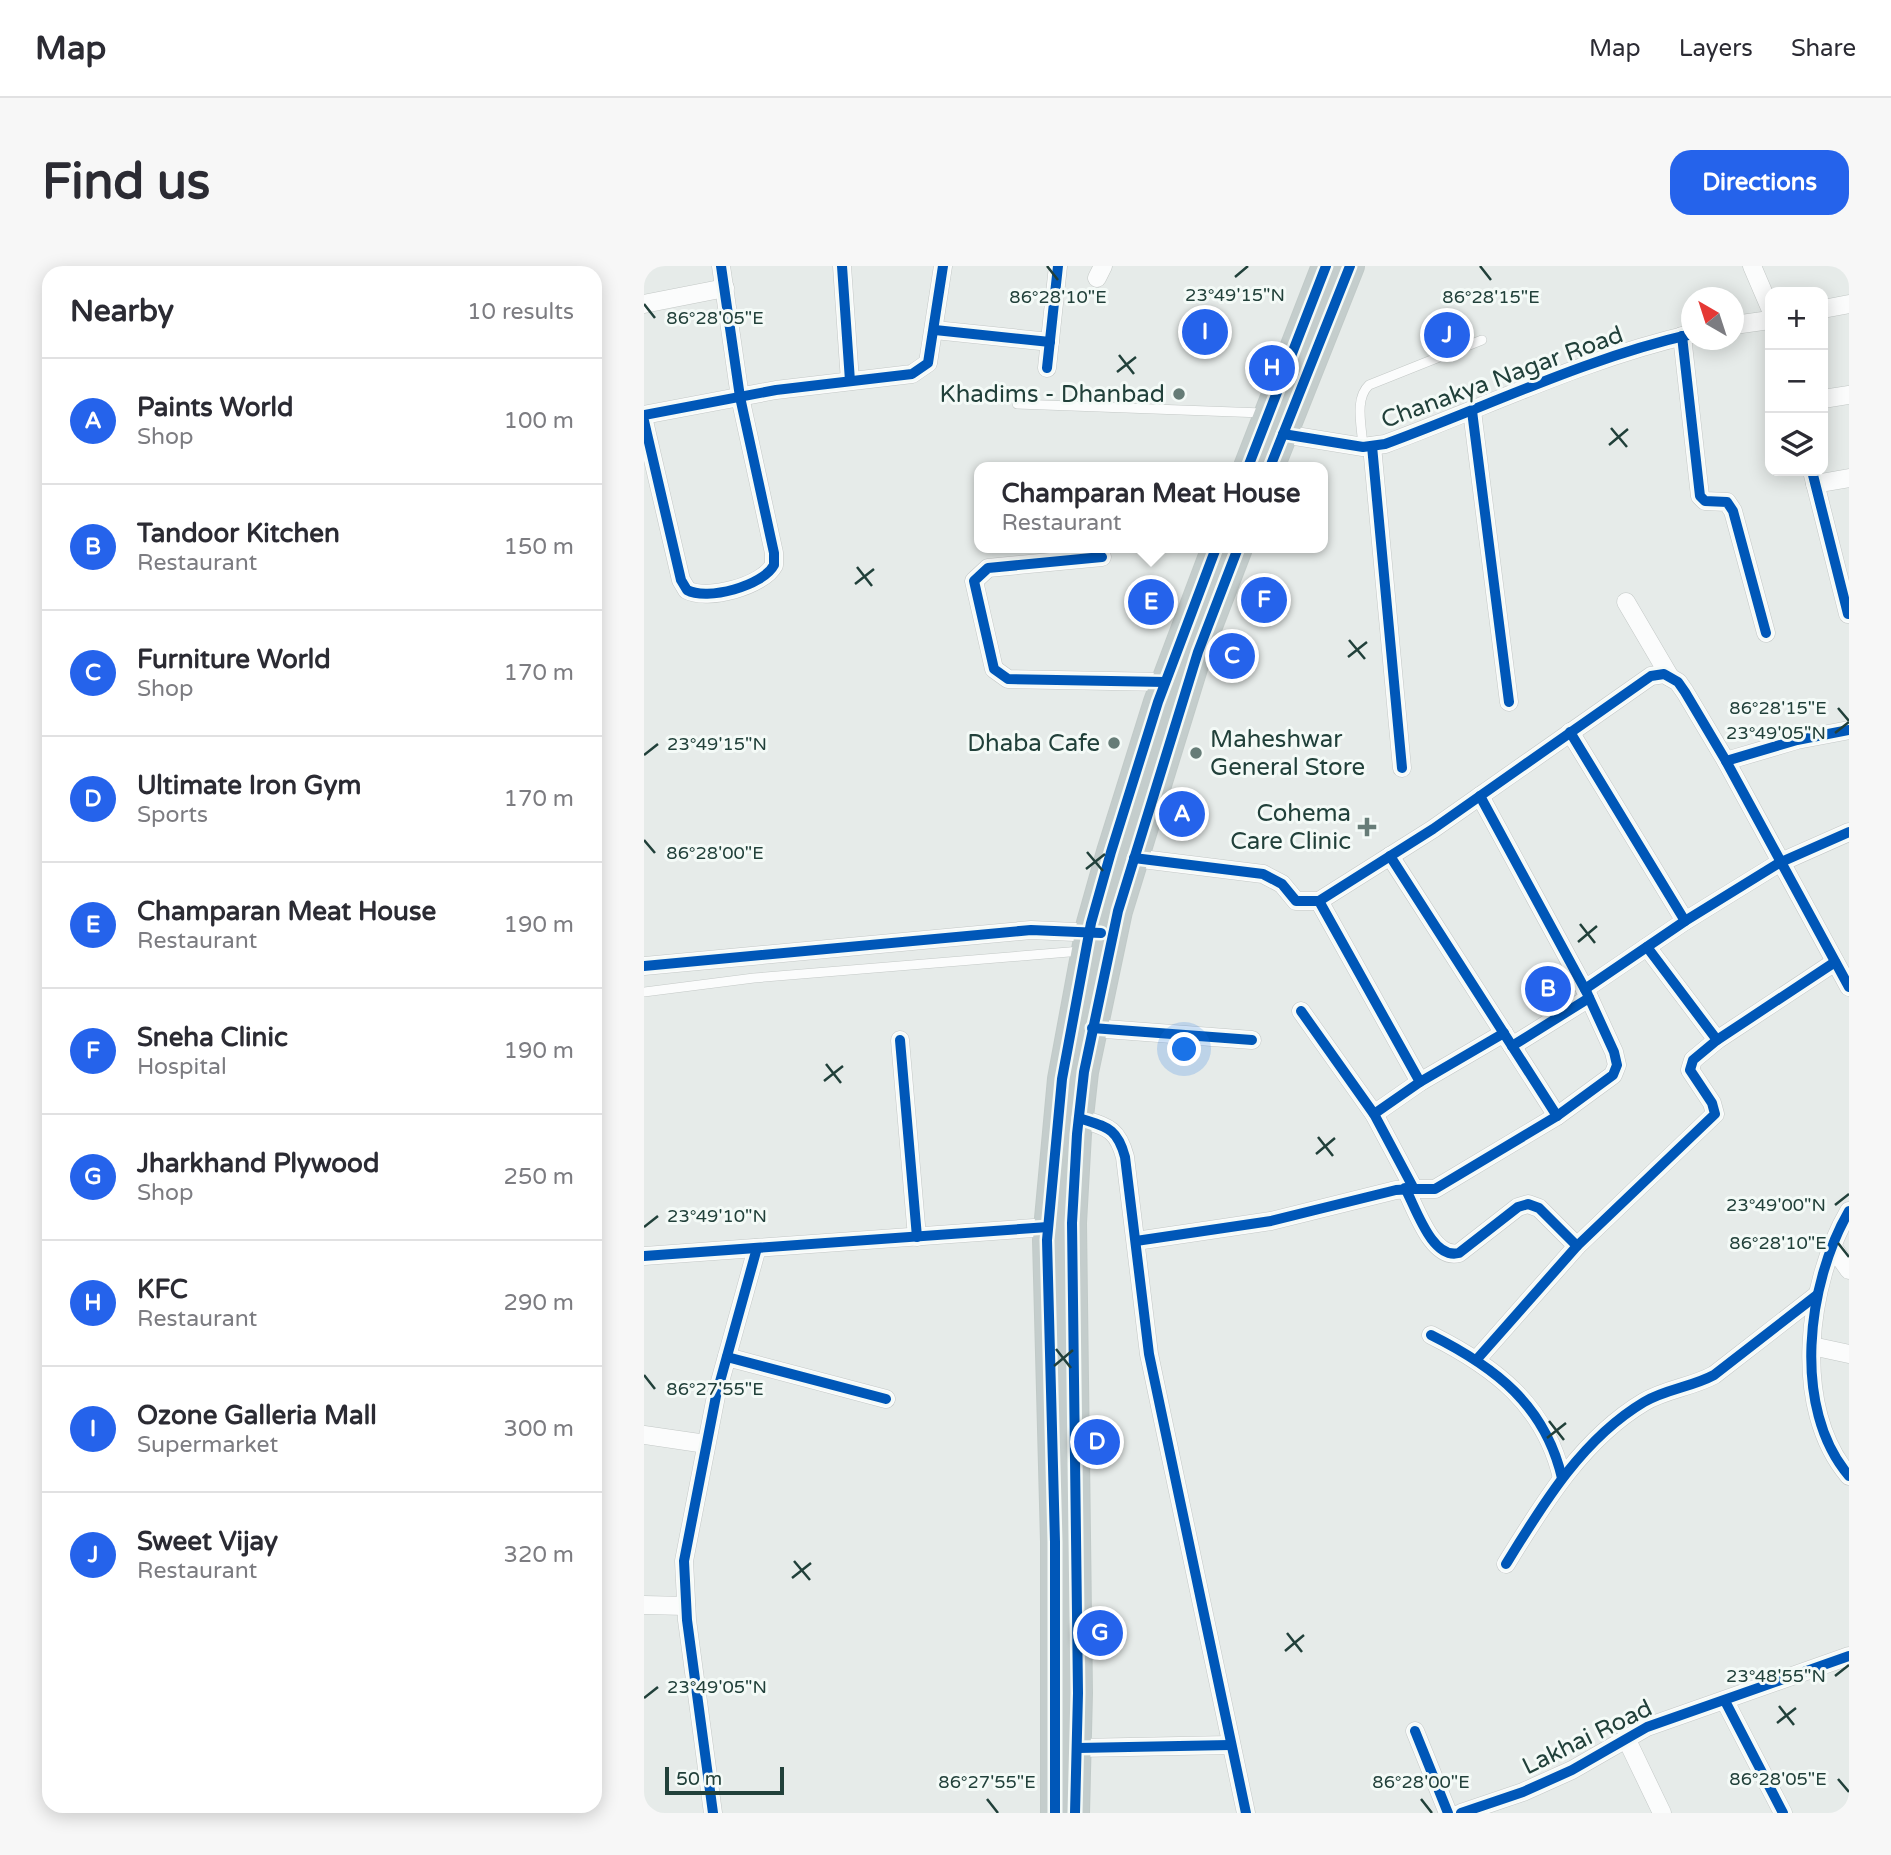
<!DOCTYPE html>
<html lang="en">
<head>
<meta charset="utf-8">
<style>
	:root { --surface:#fff; --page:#f7f7f7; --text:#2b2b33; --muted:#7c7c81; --line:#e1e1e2; --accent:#2563eb }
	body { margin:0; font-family:"Varela Round",sans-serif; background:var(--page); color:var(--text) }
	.controls { position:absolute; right:21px; top:21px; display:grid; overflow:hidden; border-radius:14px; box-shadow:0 4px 18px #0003 }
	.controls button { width:63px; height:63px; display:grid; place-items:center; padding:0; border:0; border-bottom:2px solid var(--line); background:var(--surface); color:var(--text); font:35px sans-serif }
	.compass { position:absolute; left:1037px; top:21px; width:63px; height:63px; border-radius:50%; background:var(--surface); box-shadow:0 4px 18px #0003; rotate:321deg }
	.scale { position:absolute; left:21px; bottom:18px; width:119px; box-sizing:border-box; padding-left:7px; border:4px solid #21403a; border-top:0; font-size:19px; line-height:24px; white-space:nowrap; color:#21403a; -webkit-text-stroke:5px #f4faf7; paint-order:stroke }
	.you { position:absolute; left:541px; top:784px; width:24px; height:24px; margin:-18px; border:5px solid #fff; border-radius:50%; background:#1a73e8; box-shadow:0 0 0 10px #1a73e833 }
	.badge { display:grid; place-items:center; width:46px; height:46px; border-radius:50%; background:var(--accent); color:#fff; font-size:23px; font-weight:700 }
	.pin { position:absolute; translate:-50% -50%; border:4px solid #fff; box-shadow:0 2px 7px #0006 }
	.popup { position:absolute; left:330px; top:196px; width:354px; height:91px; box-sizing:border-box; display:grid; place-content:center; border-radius:14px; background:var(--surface); filter:drop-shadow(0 2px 5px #0005); font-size:23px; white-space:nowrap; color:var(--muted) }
	.popup b { font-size:26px; color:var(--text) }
	.popup::after { content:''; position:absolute; left:50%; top:100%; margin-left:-14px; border:14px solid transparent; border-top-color:var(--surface) }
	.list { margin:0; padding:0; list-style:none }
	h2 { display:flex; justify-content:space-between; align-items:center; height:91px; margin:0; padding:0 28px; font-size:30px }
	h2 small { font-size:23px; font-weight:400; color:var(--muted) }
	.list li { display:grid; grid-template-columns:46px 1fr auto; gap:21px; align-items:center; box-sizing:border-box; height:126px; padding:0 28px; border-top:2px solid var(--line) }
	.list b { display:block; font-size:26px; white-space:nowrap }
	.list p { margin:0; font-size:23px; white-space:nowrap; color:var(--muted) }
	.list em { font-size:23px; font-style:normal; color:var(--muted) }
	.icon { flex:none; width:38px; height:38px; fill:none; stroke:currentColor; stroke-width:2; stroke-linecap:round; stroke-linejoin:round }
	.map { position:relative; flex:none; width:1205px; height:1547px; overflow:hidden; border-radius:21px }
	header { display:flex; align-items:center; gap:42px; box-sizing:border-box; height:98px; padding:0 35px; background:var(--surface); border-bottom:2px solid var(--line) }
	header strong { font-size:33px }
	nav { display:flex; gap:38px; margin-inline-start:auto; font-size:24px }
	.intro { display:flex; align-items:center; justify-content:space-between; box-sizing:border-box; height:168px; padding:0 42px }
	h1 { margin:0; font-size:49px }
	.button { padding:18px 32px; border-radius:21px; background:var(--accent); color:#fff; font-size:24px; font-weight:700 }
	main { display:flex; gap:42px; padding:0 42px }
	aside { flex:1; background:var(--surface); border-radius:21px; box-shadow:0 4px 18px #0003 }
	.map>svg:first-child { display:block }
</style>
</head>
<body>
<header>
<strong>Map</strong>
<nav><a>Map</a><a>Layers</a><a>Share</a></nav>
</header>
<div class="intro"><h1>Find us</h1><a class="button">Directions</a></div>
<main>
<aside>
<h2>Nearby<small>10 results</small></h2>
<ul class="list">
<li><span class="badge">A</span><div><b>Paints World</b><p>Shop</p></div><em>100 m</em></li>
<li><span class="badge">B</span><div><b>Tandoor Kitchen</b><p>Restaurant</p></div><em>150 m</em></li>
<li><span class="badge">C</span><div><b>Furniture World</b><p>Shop</p></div><em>170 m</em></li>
<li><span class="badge">D</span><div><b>Ultimate Iron Gym</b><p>Sports</p></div><em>170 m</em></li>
<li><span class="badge">E</span><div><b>Champaran Meat House</b><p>Restaurant</p></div><em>190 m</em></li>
<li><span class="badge">F</span><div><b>Sneha Clinic</b><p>Hospital</p></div><em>190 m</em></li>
<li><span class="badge">G</span><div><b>Jharkhand Plywood</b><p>Shop</p></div><em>250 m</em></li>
<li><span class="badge">H</span><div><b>KFC</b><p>Restaurant</p></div><em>290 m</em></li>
<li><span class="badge">I</span><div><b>Ozone Galleria Mall</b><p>Supermarket</p></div><em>300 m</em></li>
<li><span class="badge">J</span><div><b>Sweet Vijay</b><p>Restaurant</p></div><em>320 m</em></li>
</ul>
</aside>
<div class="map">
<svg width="1205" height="1547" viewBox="0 0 1205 1547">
	<rect width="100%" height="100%" fill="#e6ebe9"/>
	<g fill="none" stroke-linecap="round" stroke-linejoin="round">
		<g stroke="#c3c8c6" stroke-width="10">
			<g id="service">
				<path d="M 373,138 L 619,147"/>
				<path d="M 719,181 C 718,161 710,133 725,119 L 838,74"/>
				<path d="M 0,726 L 110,712 L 437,685"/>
			</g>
		</g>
		<g stroke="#c3c8c6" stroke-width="19">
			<g id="minor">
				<path d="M 198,0 L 206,115"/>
				<path d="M 1108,0 L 1126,42"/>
				<path d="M 453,12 L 459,0"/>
				<path d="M 0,38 L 81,22"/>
				<path d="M 1179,43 L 1205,38"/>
				<path d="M 1090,59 L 1126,54"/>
				<path d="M 291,64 L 406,76"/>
				<path d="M 1038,70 L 1056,230 L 1061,235 L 1083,236 L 1089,245 L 1122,367"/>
				<path d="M 403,102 L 414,0"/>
				<path d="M 1179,133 L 1205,129"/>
				<path d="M 828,145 L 865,436"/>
				<path d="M 0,149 L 132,124 L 268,108 L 284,97 L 299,0"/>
				<path d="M 0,155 L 37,314 L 43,324 C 63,335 119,320 130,299 L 130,287 L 96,131 L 77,0"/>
				<path d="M 639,168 L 719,181 L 741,178 C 842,141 942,92 1048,68"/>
				<path d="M 728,180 L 758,502"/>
				<path d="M 1168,205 L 1204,348"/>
				<path d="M 1171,218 L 1205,212"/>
				<path d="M 458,291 L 344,302 L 330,315 L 350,403 L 364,413 L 521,416"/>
				<path d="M 982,336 L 1026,411"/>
				<path d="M 926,466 L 1041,655"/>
				<path d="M 1082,495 L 1153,474 L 1205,464"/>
				<path d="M 746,590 L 913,850"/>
				<path d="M 490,592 L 619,608 L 638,618 L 652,635 L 675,635 L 789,563 L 1007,410 L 1020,408 L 1034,416 L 1041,426 L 1082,495 L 1205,721"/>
				<path d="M 675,635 L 776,816"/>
				<path d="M 1003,681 L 1073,774"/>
				<path d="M 0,700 L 387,664 L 453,667"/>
				<path d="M 941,723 L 1041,655 L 1135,597 L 1205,566"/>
				<path d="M 657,745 L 730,848 L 770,923 L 791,923 L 913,850 L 969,809 L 973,799 L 970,786 L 943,727 L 836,530"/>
				<path d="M 448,762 L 608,774"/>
				<path d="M 256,774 L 273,971"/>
				<path d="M 868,780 L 945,732"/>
				<path d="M 730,848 L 776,816 L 860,767"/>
				<path d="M 435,852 C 462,861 473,861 481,891 L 505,1088 L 602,1547"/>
				<path d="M 761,922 C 772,942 788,994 815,987 L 874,941 L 884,938 L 895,942 L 933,980"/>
				<path d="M 1205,945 C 1163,1017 1147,1142 1205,1210"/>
				<path d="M 492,975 L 627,955 L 752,924 L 770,923"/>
				<path d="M 1188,980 L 1205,1004"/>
				<path d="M 0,990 L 404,961"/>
				<path d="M 787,1069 C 851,1101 901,1139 918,1212"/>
				<path d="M 1168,1080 L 1205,1088"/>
				<path d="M 83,1091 L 242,1133"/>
				<path d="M 834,1092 L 933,980 L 1071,848 L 1068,837 L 1046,804 L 1049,794 L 1073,774 L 1191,696"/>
				<path d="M 0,1169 L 62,1178"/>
				<path d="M 862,1298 C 899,1238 938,1173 1000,1136 C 1022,1123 1048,1121 1070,1109 L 1173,1029"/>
				<path d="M 0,1339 L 42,1340"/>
				<path d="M 1081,1435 L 1139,1547"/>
				<path d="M 771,1465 L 804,1547"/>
				<path d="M 982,1472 L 1018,1547"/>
				<path d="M 434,1482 L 586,1479"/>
				<path d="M 69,1547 L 43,1354 L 40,1295 L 72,1130 L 113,982"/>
				<path d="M 817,1547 L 879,1526 L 928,1504 L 1003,1461 L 1205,1390"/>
			</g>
		</g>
		<g stroke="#c1cac8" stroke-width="30">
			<g id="trunk">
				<path d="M 604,201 L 682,0"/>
				<path d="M 626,201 L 706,0"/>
				<path d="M 411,1547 L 411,1276 L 403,974 L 418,813 L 447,657 L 467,586 L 514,436 L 572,282"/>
				<path d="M 431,1547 L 434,1427 L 428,957 L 433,868 L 440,806 L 474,645 L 554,386 L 594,282"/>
			</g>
		</g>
		<use href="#service" stroke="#fbfcfc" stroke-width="9"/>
		<use href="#minor" stroke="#fbfcfc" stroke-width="18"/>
		<use href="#trunk" stroke="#c4cdcc" stroke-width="28"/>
		<g stroke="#f4faf7" stroke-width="15">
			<g id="cycleway">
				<path d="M 198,0 L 206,115"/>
				<path d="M 291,64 L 406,76"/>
				<path d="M 1038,70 L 1056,230 L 1061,235 L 1083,236 L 1089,245 L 1122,367"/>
				<path d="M 403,102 L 414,0"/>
				<path d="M 828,145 L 865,436"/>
				<path d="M 0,149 L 132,124 L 268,108 L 284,97 L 299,0"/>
				<path d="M 0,155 L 37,314 L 43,324 C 63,335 119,320 130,299 L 130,287 L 96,131 L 77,0"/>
				<path d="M 639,168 L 719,181 L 741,178 C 842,141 942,92 1048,68"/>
				<path d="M 728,180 L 758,502"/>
				<path d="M 604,201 L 682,0"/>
				<path d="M 626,201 L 706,0"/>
				<path d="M 1168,205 L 1204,348"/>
				<path d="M 458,291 L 344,302 L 330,315 L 350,403 L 364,413 L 521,416"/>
				<path d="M 926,466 L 1041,655"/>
				<path d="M 1082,495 L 1153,474 L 1205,464"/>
				<path d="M 746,590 L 913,850"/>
				<path d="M 490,592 L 619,608 L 638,618 L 652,635 L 675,635 L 789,563 L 1007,410 L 1020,408 L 1034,416 L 1041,426 L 1082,495 L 1205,721"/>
				<path d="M 675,635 L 776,816"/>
				<path d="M 1003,681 L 1073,774"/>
				<path d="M 0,700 L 387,664 L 457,667"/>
				<path d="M 941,723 L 1041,655 L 1135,597 L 1205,566"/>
				<path d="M 657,745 L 730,848 L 770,923 L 791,923 L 913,850 L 969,809 L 973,799 L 970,786 L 943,727 L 836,530"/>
				<path d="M 448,762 L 608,774"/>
				<path d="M 256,774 L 273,971"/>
				<path d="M 868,780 L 945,732"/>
				<path d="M 730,848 L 776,816 L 860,767"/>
				<path d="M 435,852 C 462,861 473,861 481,891 L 505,1088 L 602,1547"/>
				<path d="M 761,922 C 772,942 788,994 815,987 L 874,941 L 884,938 L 895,942 L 933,980"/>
				<path d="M 1205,945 C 1163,1017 1147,1142 1205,1210"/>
				<path d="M 492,975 L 627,955 L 752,924 L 770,923"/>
				<path d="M 0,990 L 404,961"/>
				<path d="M 787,1069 C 851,1101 901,1139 918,1212"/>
				<path d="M 83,1091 L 242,1133"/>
				<path d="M 834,1092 L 933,980 L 1071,848 L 1068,837 L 1046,804 L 1049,794 L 1073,774 L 1191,696"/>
				<path d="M 862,1298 C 899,1238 938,1173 1000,1136 C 1022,1123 1048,1121 1070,1109 L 1173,1029"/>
				<path d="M 1081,1435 L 1139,1547"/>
				<path d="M 771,1465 L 804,1547"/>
				<path d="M 434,1482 L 586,1479"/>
				<path d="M 69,1547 L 43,1354 L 40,1295 L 72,1130 L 113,982"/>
				<path d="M 411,1547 L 411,1276 L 403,974 L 418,813 L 447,657 L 467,586 L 514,436 L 572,282"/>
				<path d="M 431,1547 L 434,1427 L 428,957 L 433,868 L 440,806 L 474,645 L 554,386 L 594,282"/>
				<path d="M 817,1547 L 879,1526 L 928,1504 L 1003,1461 L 1205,1390"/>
			</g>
		</g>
		<use href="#cycleway" stroke="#0057b8" stroke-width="10"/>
	</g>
	<path fill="none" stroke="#21403a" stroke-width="2.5" d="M 403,0 L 414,14M 836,0 L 847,14M 591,11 L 604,0M 0,38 L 11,52M 475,89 L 490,108M 473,106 L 492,91M 967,162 L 983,181M 965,179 L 984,163M 213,301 L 228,320M 211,318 L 230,303M 705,374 L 721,393M 704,391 L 723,376M 1194,442 L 1205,455M 1191,467 L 1205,456M 0,489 L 14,478M 0,574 L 11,587M 443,586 L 459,605M 442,603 L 461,588M 936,658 L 951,677M 934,676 L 953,660M 182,798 L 197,817M 180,815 L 199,800M 674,871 L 689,890M 672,888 L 691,872M 1191,939 L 1205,928M 0,961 L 14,950M 1194,977 L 1205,991M 412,1083 L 427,1102M 410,1100 L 429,1084M 0,1109 L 11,1123M 905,1155 L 920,1174M 903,1172 L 922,1157M 150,1295 L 166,1314M 148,1312 L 167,1297M 643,1367 L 658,1386M 641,1385 L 660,1369M 1191,1410 L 1205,1399M 0,1432 L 14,1421M 1135,1440 L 1150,1459M 1133,1457 L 1152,1442M 1194,1513 L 1205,1526M 343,1533 L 354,1547M 777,1533 L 788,1547"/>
	<g fill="#667c77" stroke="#f4faf7" stroke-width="2.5">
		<circle cx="535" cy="128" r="7"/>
		<circle cx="470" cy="477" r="7"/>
		<circle cx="552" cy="487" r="7"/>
		<path d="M719.5 550.5h7v7h7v7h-7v7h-7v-7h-7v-7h7z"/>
	</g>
	<g text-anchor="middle" stroke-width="6" stroke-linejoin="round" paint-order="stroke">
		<g font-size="24" fill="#21403a" stroke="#f4faf7">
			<text transform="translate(858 111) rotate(-20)" y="8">Chanakya Nagar Road</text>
			<text transform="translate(943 1471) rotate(-26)" y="8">Lakhai Road</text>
		</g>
		<g font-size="24" fill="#21403a" stroke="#f4faf7" text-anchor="end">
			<text x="521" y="136">Khadims - Dhanbad</text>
			<text x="566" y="481" text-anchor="start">Maheshwar<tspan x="566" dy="28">General Store</tspan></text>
			<text x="456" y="485">Dhaba Cafe</text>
			<text x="707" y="555">Cohema<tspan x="707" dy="28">Care Clinic</tspan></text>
		</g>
	</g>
	<g font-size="18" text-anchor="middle" fill="#21403a" stroke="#f4faf7" stroke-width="6" stroke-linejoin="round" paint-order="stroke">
		<text x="591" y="35">23°49'15"N</text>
		<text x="847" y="37">86°28'15"E</text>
		<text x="414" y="37">86°28'10"E</text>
		<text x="71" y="58">86°28'05"E</text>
		<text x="1134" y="448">86°28'15"E</text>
		<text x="1132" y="473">23°49'05"N</text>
		<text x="73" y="484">23°49'15"N</text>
		<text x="71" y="593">86°28'00"E</text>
		<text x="1132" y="945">23°49'00"N</text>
		<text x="73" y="956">23°49'10"N</text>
		<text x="1134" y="983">86°28'10"E</text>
		<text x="71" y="1129">86°27'55"E</text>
		<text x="1132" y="1416">23°48'55"N</text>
		<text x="73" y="1427">23°49'05"N</text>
		<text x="1134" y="1519">86°28'05"E</text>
		<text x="343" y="1522">86°27'55"E</text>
		<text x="777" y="1522">86°28'00"E</text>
	</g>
</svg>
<div class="controls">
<button>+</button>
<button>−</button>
<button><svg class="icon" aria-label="layers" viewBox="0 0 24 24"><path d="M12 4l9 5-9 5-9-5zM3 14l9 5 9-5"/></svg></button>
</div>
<svg class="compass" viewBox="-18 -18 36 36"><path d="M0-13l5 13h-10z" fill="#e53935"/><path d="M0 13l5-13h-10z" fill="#7c7c81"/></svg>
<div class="scale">50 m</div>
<div class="you"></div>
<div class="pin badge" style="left:538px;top:548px">A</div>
<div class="pin badge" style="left:904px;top:723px">B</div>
<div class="pin badge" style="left:588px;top:390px">C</div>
<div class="pin badge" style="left:453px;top:1176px">D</div>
<div class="pin badge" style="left:507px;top:336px">E</div>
<div class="popup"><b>Champaran Meat House</b>Restaurant</div>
<div class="pin badge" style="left:620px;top:334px">F</div>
<div class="pin badge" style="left:456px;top:1367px">G</div>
<div class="pin badge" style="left:628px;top:102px">H</div>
<div class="pin badge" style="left:561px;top:66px">I</div>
<div class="pin badge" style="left:803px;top:69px">J</div>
</div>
</main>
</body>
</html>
